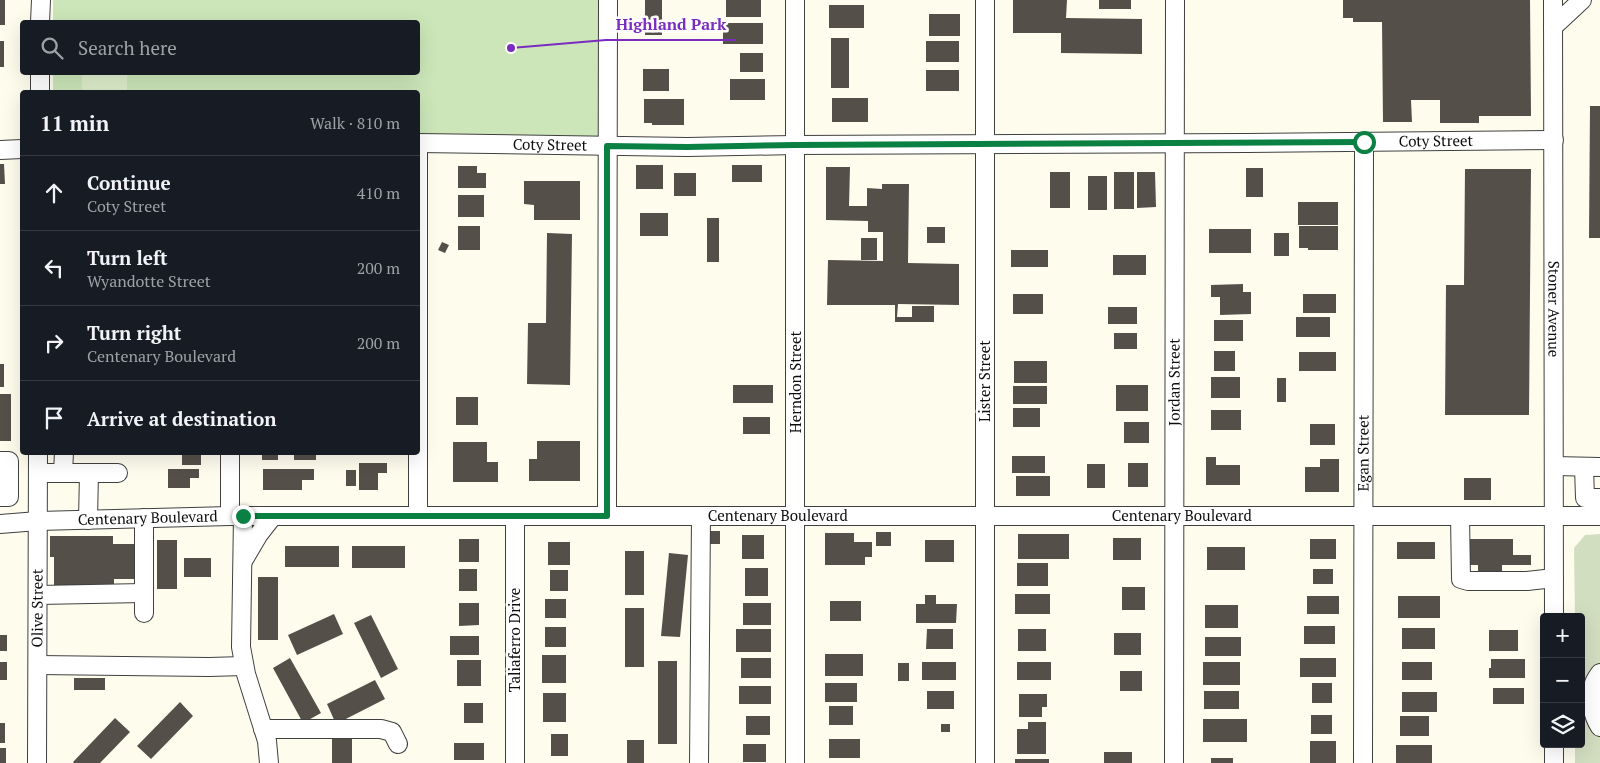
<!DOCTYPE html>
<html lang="en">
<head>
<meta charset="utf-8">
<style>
	:root { --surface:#171b24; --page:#20242c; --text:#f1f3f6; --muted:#9ea1a6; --line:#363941 }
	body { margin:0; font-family:"PT Serif",serif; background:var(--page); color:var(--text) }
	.controls { position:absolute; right:15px; bottom:15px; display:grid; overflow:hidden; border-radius:5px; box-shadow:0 5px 20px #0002 }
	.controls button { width:45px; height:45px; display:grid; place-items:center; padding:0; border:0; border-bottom:1px solid var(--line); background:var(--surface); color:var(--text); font:25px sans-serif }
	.stop { position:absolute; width:15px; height:15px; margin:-11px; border:4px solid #0b8043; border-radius:50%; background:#fff }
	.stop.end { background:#0b8043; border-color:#fff; box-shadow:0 1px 5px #0008 }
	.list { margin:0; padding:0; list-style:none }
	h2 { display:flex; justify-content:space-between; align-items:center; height:65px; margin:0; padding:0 20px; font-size:21px }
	h2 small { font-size:16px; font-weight:400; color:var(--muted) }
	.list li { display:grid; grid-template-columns:32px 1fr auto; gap:15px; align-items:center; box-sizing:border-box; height:75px; padding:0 20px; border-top:1px solid var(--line) }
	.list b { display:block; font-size:19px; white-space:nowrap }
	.list p { margin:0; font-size:16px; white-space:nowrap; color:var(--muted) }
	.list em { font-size:16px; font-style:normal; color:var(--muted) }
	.icon { flex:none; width:28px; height:28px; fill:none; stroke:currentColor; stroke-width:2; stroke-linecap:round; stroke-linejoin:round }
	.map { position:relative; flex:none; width:1600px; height:763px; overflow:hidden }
	.search { position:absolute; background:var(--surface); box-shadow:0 5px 20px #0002; left:20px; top:20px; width:400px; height:55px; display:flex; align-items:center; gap:12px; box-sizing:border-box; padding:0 18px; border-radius:5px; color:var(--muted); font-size:19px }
	.panel { position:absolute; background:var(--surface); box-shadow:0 5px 20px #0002; left:20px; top:90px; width:400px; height:365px; border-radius:5px }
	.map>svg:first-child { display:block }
</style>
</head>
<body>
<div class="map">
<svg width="1600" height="763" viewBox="0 0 1600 763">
	<rect width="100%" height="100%" fill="#fefced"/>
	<path fill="#cce6b9" d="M 53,0 L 604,0 L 604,143 L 418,140 L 418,92 L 53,92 L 53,73 L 418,72 L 418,22 L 53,22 Z"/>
	<path fill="#d2dec0" d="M 1600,534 L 1600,763 L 1575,763 L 1575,744 L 1581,744 L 1581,617 L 1575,617 L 1574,548 L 1585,535 Z"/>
	<rect fill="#deeecb" x="82" y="73" width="45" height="19"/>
	<g fill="#554f4a">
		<rect x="0" y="0" width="5" height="25"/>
		<rect x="645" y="0" width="17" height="35"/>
		<rect x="726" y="0" width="35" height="17"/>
		<path d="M 1013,0 L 1067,0 L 1066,18 L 1142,19 L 1142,54 L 1061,53 L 1061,33 L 1013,33 Z"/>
		<rect x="1099" y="0" width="32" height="9"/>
		<path d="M 1343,0 L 1530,0 L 1531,116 L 1479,116 L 1479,123 L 1440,123 L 1440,100 L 1411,100 L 1412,122 L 1383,122 L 1382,22 L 1353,22 L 1353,18 L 1343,18 Z"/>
		<rect x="829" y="5" width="35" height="23"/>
		<rect x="929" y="14" width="31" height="22"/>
		<rect x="723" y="23" width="40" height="21"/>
		<rect x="831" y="38" width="18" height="50"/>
		<rect x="0" y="41" width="4" height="26"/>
		<rect x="926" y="41" width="33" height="21"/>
		<rect x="740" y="53" width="23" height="19"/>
		<rect x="643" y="69" width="26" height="22"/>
		<rect x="926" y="70" width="33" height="21"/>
		<rect x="730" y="79" width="35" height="21"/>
		<rect x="832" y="98" width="36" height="24"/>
		<path d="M 644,99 L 684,99 L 684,125 L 652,125 L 652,123 L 644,123 Z"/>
		<path d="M 1590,106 L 1600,106 L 1600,238 L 1589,238 Z"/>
		<path d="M 0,164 L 4,164 L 5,184 L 0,184 Z"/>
		<rect x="636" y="165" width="27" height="24"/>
		<rect x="732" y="165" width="30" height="17"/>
		<path d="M 458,166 L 477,166 L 477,173 L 486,173 L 486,188 L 458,188 Z"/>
		<path d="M 826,167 L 850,167 L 849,206 L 867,206 L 867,188 L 882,189 L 882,184 L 909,184 L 908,263 L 959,264 L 959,305 L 898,304 L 897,317 L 912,317 L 912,306 L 934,306 L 934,322 L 895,322 L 895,305 L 827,305 L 828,260 L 883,261 L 883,232 L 868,232 L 868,221 L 826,220 Z"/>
		<rect x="1246" y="168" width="17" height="29"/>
		<path d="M 1465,169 L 1531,169 L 1529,415 L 1445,415 L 1446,285 L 1464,285 Z"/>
		<rect x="1050" y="172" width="20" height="36"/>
		<rect x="1114" y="172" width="20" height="37"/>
		<path d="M 1137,172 L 1155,172 L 1156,207 L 1137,208 Z"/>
		<rect x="674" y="173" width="22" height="23"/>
		<rect x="1088" y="176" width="19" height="34"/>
		<path d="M 524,181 L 580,181 L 580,220 L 534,220 L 534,205 L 524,204 Z"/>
		<rect x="458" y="195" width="26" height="22"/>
		<rect x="1298" y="202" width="40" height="23"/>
		<rect x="640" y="213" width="28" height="23"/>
		<rect x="707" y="218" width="12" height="44"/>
		<rect x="458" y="226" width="22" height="24"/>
		<path d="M 1299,226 L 1338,226 L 1338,250 L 1308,250 L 1308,248 L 1299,248 Z"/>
		<rect x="927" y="227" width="18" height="16"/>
		<rect x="1209" y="229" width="42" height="24"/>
		<path d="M 547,233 L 572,234 L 570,385 L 527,384 L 528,323 L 546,323 Z"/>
		<rect x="1274" y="233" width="15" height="23"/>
		<rect x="861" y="238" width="16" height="22"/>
		<path d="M 442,242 L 449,245 L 445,253 L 438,250 Z"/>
		<rect x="1011" y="250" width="37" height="17"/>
		<rect x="1113" y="255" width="33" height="20"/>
		<path d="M 1243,284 L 1243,292 L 1251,292 L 1251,314 L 1220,315 L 1220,297 L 1211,297 L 1211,285 Z"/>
		<rect x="1013" y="294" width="30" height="20"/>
		<rect x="1303" y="294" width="33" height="19"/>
		<rect x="1108" y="307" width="29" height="17"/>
		<rect x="1296" y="317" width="34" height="20"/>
		<rect x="1214" y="320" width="29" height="21"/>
		<rect x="1114" y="333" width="23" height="16"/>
		<rect x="1214" y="351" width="21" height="20"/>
		<rect x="1299" y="352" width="37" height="19"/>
		<rect x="1014" y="361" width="33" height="22"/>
		<rect x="0" y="364" width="4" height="23"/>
		<rect x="1211" y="377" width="29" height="21"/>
		<rect x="1277" y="378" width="9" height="24"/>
		<rect x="733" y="385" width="40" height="18"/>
		<rect x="1116" y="385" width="32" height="26"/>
		<rect x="1013" y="386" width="34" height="18"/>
		<rect x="0" y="394" width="11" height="47"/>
		<rect x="456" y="397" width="22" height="28"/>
		<rect x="1013" y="408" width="27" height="19"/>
		<rect x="1211" y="410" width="30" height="20"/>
		<rect x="743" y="417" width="27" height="17"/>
		<rect x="1124" y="422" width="25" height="21"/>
		<rect x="1310" y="424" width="25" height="21"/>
		<path d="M 537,441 L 580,441 L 580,481 L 529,481 L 529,459 L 537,459 Z"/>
		<path d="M 453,442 L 487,442 L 487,462 L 498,462 L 498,482 L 453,482 Z"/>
		<rect x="182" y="452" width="19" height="13"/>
		<rect x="262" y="452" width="16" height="8"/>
		<rect x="294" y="452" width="22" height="8"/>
		<rect x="1012" y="456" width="33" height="17"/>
		<path d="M 1206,457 L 1216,457 L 1216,465 L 1240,465 L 1240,485 L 1206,485 Z"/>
		<path d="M 1320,459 L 1339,459 L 1339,492 L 1305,492 L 1305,467 L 1320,467 Z"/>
		<path d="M 359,463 L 387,463 L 387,473 L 378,473 L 378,490 L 359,490 Z"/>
		<rect x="1128" y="463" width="20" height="24"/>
		<rect x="1087" y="464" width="18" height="24"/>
		<path d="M 168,469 L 199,469 L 199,478 L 190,478 L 190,488 L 168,488 Z"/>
		<path d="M 263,469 L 314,469 L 314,480 L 302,480 L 302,490 L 263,490 Z"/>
		<rect x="346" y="470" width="10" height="16"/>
		<rect x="1016" y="476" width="34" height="20"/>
		<rect x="1464" y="478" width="27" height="22"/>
		<rect x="707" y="531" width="13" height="13"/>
		<rect x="876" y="532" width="15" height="14"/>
		<path d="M 825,533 L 854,533 L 854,542 L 872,542 L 872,557 L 865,557 L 865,565 L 825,565 Z"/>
		<rect x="1018" y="534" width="51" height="25"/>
		<rect x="742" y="535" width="22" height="24"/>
		<path d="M 50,536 L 113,536 L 113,544 L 134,544 L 134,579 L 114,579 L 114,587 L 54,587 L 54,557 L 50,557 Z"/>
		<rect x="1113" y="538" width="28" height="22"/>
		<rect x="459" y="539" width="20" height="23"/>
		<rect x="1310" y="539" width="26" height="20"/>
		<path d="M 1465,539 L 1513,539 L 1513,555 L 1531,555 L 1531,565 L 1502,565 L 1502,574 L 1478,574 L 1478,565 L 1465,565 Z"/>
		<rect x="157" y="540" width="20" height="49"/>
		<rect x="925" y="540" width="29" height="22"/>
		<rect x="548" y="542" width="22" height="23"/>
		<rect x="1397" y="542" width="38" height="17"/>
		<rect x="285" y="546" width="54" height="21"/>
		<rect x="352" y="546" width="53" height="22"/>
		<rect x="1207" y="547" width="38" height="23"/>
		<rect x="625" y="551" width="19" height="44"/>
		<path d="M 669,553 L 688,555 L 680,637 L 661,636 Z"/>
		<rect x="184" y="558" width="27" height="19"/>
		<rect x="1017" y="563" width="31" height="23"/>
		<rect x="745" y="568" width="23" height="28"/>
		<rect x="459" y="569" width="18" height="22"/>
		<rect x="1313" y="569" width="20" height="15"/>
		<rect x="550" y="570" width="18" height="21"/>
		<rect x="258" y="577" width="20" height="63"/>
		<rect x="1122" y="587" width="23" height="23"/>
		<rect x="1015" y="594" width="35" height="20"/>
		<path d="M 925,595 L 936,595 L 936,604 L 957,604 L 956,623 L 916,623 L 916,604 L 925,604 Z"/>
		<rect x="1307" y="596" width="32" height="18"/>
		<rect x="1398" y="596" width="42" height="22"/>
		<rect x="545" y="599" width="21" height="19"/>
		<rect x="830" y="601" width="31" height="20"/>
		<path d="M 459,603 L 479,603 L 479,625 L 459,626 Z"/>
		<rect x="743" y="603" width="28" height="22"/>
		<rect x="1205" y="605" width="33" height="23"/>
		<rect x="625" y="608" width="19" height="59"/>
		<path d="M 334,614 L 343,634 L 297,655 L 288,635 Z"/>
		<path d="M 371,615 L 398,669 L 381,678 L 354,623 Z"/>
		<rect x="1304" y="626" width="31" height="18"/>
		<rect x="545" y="627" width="21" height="20"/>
		<rect x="1402" y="628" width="33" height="21"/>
		<rect x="736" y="629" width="35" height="23"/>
		<path d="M 927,629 L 953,629 L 953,649 L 926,649 Z"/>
		<rect x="1018" y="629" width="28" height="22"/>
		<rect x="1489" y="630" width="29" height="21"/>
		<rect x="1114" y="633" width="27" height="22"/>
		<rect x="0" y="635" width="7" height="16"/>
		<rect x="450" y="636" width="29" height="19"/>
		<rect x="1205" y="637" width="36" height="19"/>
		<rect x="825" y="654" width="38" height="22"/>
		<rect x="542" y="655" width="24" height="28"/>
		<path d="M 290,658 L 321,713 L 303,723 L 273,668 Z"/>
		<rect x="741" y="658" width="30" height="20"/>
		<rect x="1300" y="658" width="36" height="19"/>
		<path d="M 1491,659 L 1525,659 L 1525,678 L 1489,678 L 1489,668 L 1491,668 Z"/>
		<rect x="457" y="660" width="24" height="26"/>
		<rect x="658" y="661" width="19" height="83"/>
		<rect x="0" y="662" width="7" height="18"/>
		<rect x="922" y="662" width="34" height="18"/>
		<rect x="1017" y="662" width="34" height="18"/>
		<rect x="1203" y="662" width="37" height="23"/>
		<rect x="1402" y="662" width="30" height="18"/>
		<rect x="898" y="663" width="11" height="18"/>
		<rect x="1120" y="671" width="22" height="20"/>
		<rect x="74" y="678" width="31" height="12"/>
		<path d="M 375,680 L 385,699 L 336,724 L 327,704 Z"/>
		<rect x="825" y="683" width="32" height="19"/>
		<rect x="1312" y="683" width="20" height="20"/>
		<rect x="739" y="686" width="32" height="18"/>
		<rect x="1493" y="688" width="31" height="16"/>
		<rect x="927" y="691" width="27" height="18"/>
		<rect x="1204" y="691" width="35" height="18"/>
		<rect x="1402" y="692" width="35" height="20"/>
		<rect x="543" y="693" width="23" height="29"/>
		<path d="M 1019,694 L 1047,694 L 1047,707 L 1042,707 L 1042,717 L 1019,717 Z"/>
		<path d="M 180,702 L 193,716 L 151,759 L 137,746 Z"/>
		<rect x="464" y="703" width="19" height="20"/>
		<rect x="829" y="706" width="24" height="19"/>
		<rect x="1311" y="715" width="21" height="19"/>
		<rect x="746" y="716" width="24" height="19"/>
		<rect x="1400" y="716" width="29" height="20"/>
		<path d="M 115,718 L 130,732 L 100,763 L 74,763 L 73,762 Z"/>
		<rect x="1203" y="719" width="44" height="23"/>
		<path d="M 1028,722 L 1046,722 L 1046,754 L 1017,754 L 1017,729 L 1028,729 Z"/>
		<rect x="0" y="723" width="5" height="20"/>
		<rect x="941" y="724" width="9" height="8"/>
		<rect x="551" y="734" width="17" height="22"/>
		<rect x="332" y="738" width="20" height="25"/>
		<rect x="829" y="739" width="31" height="19"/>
		<rect x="627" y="740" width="17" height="23"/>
		<rect x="1310" y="741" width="26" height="22"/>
		<rect x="454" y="743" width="30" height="17"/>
		<rect x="743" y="744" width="23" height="18"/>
		<rect x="1396" y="745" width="36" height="18"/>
		<rect x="0" y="748" width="6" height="15"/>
		<rect x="1104" y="752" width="28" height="11"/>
		<rect x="1211" y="758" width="22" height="5"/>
		<rect x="1015" y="759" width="34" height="4"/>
	</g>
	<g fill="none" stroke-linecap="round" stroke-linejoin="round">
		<g stroke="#404040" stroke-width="20">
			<g id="minor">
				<path d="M 795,0 L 795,763"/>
				<path d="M 985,0 L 985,763"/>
				<path id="s1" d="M 1553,0 L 1554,617"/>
				<path d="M 40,22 L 41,0"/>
				<path d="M 1553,27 L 1582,0"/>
				<path d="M 40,92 L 40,72"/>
				<path id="s2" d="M 418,143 L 687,147 L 796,145 L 1246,143 L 1554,140"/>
				<path d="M 418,143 L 418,516"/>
				<path d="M 0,150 L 22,149"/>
				<path d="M 230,452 L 230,516"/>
				<path d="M 0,461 L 9,461 L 9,497 L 0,497"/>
				<path d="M 1554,466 L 1600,467"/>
				<path d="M 1584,467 L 1585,498 L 1600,498"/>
				<path d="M 38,473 L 89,473 L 88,520"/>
				<path d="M 63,473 L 64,452"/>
				<path d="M 89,473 L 118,473"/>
				<path d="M 243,516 L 241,647 L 246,674 L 267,741 L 269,763"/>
				<path d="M 515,516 L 515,763"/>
				<path d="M 607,516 L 608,0"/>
				<path d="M 1460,516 L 1461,579 L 1468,581 L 1527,581 L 1554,578"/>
				<path id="s3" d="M 0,524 L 38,521 L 230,516 L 1600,516"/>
				<path d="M 243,561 L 259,534 L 273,516"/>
				<path d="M 38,595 L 144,593"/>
				<path d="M 144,613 L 144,518"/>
				<path d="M 38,665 L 209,667 L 244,666"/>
				<path d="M 1600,673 C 1598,676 1595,680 1594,683 C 1589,697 1592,715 1600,727"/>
				<path d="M 263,729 L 381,729 L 392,732 L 398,744"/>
				<path id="s4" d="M 37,763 L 38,452"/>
				<path d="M 699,763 L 701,516"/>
				<path id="s5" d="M 1174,763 L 1175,0"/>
				<path id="s6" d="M 1363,763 L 1364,142"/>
				<path d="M 1554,763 L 1554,744"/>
			</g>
		</g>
		<use href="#minor" stroke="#fff" stroke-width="18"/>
	</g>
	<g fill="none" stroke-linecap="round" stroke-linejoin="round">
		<path stroke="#0b8043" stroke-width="6" d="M 243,516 L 607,516 L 607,146 L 687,147 L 796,145 L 1364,142"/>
	</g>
	<g text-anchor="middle" stroke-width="5" stroke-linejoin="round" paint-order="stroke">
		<g font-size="15" fill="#0d0d0d" stroke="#fff">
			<text dy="5" stroke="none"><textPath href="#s2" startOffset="1018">Coty Street</textPath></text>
			<text dy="5" stroke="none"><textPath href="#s2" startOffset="132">Coty Street</textPath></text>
			<text dy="5" stroke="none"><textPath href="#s1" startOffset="309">Stoner Avenue</textPath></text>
			<text transform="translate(985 381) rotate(-90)" y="5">Lister Street</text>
			<text dy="5" stroke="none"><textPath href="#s5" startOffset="381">Jordan Street</textPath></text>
			<text transform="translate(796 382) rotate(-90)" y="5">Herndon Street</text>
			<text dy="5" stroke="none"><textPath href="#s6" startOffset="310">Egan Street</textPath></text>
			<text dy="5" stroke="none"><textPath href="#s3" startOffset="778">Centenary Boulevard</textPath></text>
			<text dy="5" stroke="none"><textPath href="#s3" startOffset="1182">Centenary Boulevard</textPath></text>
			<text dy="5" stroke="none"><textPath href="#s3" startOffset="148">Centenary Boulevard</textPath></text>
			<text dy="5" stroke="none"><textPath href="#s4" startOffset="155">Olive Street</textPath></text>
			<text transform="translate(515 640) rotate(-90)" y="5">Taliaferro Drive</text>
		</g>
	</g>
	<path fill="none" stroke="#7b2cbf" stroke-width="2" d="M511 48L606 40H736"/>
	<circle fill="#7b2cbf" stroke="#fff" stroke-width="2" cx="511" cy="48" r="5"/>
	<g font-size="16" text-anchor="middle" font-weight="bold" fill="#7b2cbf" stroke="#fff" stroke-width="5" stroke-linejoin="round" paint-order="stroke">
		<text x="671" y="30">Highland Park</text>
	</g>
</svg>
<div class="controls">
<button>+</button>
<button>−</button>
<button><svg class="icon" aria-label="layers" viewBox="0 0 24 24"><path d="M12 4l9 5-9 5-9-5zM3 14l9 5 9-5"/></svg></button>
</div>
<div class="stop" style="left:1364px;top:142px"></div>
<div class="stop end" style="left:243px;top:516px"></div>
<div class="search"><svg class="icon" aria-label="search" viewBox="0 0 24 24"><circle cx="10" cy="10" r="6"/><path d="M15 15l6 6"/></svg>Search here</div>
<section class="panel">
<h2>11 min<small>Walk · 810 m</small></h2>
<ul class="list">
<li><svg class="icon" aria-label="ahead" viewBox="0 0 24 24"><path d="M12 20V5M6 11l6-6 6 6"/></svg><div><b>Continue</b><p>Coty Street</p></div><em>410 m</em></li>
<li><svg class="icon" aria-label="left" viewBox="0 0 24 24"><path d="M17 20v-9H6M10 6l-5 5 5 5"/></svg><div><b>Turn left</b><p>Wyandotte Street</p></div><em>200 m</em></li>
<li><svg class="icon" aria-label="right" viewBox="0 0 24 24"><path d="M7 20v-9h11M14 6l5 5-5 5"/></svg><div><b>Turn right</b><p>Centenary Boulevard</p></div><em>200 m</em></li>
<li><svg class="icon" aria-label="arrive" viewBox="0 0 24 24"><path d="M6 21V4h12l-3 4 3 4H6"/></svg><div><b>Arrive at destination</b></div></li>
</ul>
</section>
</div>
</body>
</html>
